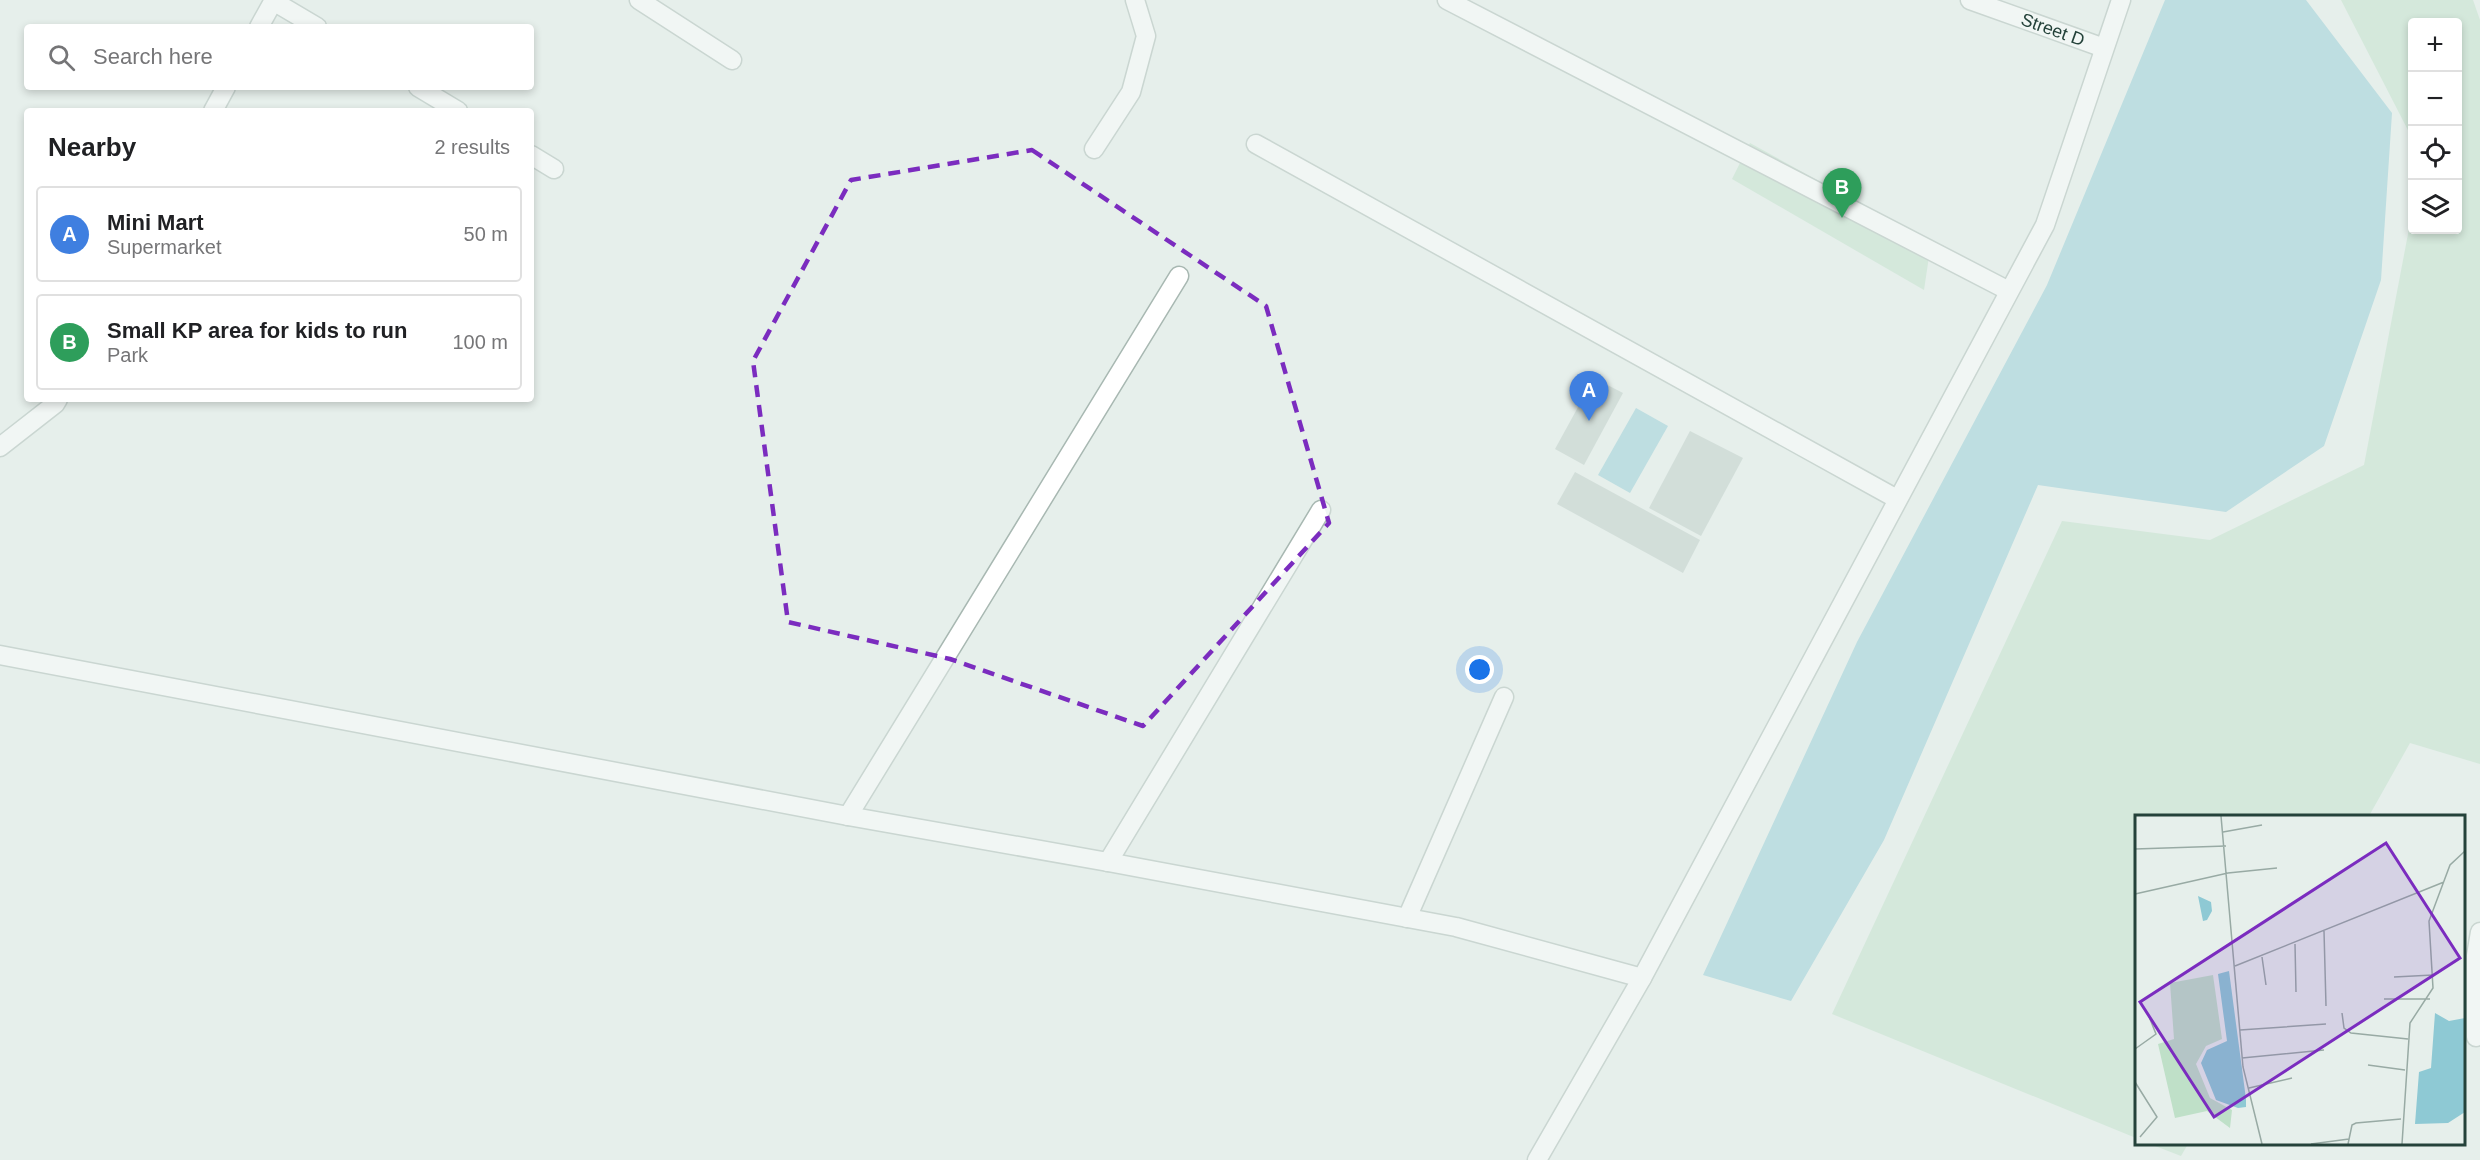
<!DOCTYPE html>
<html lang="en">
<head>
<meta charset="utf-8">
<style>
	:root { --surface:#fff; --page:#f2f2f2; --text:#202124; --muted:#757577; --line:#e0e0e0; --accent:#1a73e8 }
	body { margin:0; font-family:Arial,sans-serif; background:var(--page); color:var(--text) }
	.controls { position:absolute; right:18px; top:18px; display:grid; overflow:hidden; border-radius:6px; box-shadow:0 3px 9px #0003 }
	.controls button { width:54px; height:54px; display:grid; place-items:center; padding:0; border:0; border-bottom:2px solid var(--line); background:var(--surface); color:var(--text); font:30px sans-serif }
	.you { position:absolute; left:1480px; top:670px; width:21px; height:21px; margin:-15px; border:4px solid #fff; border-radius:50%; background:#1a73e8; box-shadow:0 0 0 9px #1a73e833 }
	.badge { display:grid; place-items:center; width:39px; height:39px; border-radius:50%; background:var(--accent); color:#fff; font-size:20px; font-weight:700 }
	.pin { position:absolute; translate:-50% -50px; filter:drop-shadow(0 2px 3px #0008) }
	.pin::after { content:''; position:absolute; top:32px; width:21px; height:18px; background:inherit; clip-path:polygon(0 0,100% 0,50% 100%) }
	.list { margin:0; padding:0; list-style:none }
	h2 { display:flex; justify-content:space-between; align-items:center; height:78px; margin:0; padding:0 24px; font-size:26px }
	h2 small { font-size:20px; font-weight:400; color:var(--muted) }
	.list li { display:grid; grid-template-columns:39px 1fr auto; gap:18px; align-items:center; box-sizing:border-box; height:96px; margin:0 12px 12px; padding:0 12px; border:2px solid var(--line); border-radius:6px }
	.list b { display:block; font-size:22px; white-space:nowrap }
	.list p { margin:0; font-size:20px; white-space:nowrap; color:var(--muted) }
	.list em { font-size:20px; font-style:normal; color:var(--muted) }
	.icon { flex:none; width:33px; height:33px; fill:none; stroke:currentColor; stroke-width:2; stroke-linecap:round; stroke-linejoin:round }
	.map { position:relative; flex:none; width:2480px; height:1160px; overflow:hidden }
	.search { position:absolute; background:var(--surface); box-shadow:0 3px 9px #0003; left:24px; top:24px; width:510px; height:66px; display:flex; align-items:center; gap:15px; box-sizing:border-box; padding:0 21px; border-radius:6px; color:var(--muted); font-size:22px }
	.panel { position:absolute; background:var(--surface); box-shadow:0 3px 9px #0003; left:24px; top:108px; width:510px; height:294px; border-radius:6px }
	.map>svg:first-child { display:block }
</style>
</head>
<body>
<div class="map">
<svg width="2480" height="1160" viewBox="0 0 2480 1160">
	<rect width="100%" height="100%" fill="#e6efeb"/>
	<g fill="#bfe0c8">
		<path d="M 2341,0 L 2473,0 L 2480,20 L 2480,764 L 2410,743 L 2369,816 L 2136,816 L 2136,1138 L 1832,1014 L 2062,521 L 2210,540 L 2364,465 L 2412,213 L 2412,230 L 2458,230 L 2458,22 L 2412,22 L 2412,138 Z"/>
		<path d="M 1750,143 L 1931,243 L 1924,290 L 1732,179 Z"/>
		<path d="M 2150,1144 L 2188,1144 L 2181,1156 Z"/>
	</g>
	<g fill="#8ec9d4">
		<path d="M 2165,0 L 2306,0 L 2392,113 L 2381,280 L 2324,446 L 2226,512 L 2038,485 L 1884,840 L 1791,1001 L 1703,975 L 1857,642 L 2047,285 Z"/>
		<path d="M 1636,408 L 1668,426 L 1630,493 L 1598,475 Z"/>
	</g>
	<g fill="#bbcac4">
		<path d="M 1594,378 L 1623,393 L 1584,465 L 1555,449 Z"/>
		<path d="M 1690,431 L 1743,458 L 1701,536 L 1649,508 Z"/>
		<path d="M 1575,472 L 1700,540 L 1683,573 L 1557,504 Z"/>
	</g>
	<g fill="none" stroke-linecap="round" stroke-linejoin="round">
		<g stroke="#a8b8b2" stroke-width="21">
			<g id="lane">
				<path id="s1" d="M 1970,0 L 2104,48"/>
				<path d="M 273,1 L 317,27"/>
				<path d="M 418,87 L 458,111"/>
				<path d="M 531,155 L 554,169"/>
				<path d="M 848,816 L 1179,276"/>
				<path d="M 1108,862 L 1321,510"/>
				<path d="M 1407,918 L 1504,697"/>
				<path d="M 2476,1037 L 2476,956 L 2480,932"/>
			</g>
		</g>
		<g stroke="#a8b8b2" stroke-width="21">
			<g id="street">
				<path d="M 639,0 L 732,60"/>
				<path d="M 1447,0 L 2009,291"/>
				<path d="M 259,27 L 274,0"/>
				<path d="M 213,111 L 226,87"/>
				<path d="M 1256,144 L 1897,499"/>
				<path d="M 1094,149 L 1131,92 L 1146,36 L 1135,0"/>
				<path d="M 0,447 L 55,404 L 58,399"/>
				<path d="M 0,655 L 848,816 L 1108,862 L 1456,927 L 1642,978"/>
				<path d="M 1537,1160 L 1642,978 L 2045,225 L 2121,0"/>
			</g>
		</g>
		<use href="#lane" stroke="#fff" stroke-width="18"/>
		<use href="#street" stroke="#fff" stroke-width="18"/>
	</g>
	<path d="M0 0H2480V1160H0ZM 1032,150 L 1266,306 L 1329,523 L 1143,726 L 950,659 L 788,622 L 753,361 L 851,180 Z" fill="#e6efeb" fill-opacity=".55" fill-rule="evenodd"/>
	<path fill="none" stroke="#7b2cbf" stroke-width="4.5" stroke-dasharray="12 8" stroke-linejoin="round" d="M 1032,150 L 1266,306 L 1329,523 L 1143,726 L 950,659 L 788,622 L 753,361 L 851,180 Z"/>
	<g text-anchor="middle" stroke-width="4.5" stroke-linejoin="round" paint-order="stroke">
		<g font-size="18" fill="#24423a" stroke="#f7fbf9">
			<text dy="6" stroke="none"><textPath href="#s1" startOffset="88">Street D</textPath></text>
		</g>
	</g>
	<g transform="translate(2135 815)">
		<rect width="330" height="330" fill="#e6efeb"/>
		<path d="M 78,160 L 87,224 L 71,231 L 61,249 L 75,283 L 97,295 L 95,313 L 72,296 L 40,303 L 23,229 L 39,224 L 35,168 Z" fill="#bfe0c8"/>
		<path d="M 63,81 L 76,87 L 77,96 L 72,105 L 68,106 ZM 94,156 L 111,284 L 111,292 L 103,293 L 81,285 L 66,248 L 72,235 L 92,226 L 83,159 ZM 300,198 L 314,206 L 330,203 L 330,297 L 313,308 L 280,309 L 284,257 L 296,253 Z" fill="#8ec9d4"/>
		<path fill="none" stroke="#98aaa4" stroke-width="1.5" d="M 86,1 L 108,252 L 127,329M 88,17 L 127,10M 0,34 L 91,31M 0,79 L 93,58 L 142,53M 189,116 L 191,191M 160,129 L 161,177M 127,142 L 131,170M 100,151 L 309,67M 259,162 L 298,160M 249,184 L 295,184M 207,198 L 209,213 L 216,218 L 273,224M 105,215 L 191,209M 0,234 L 21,219 L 13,199M 107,243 L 189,235M 233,250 L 270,255M 0,267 L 22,302 L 5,322M 114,273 L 157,263M 176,329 L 214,324M 213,329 L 217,310 L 221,308 L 266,304M 267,329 L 275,208 L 298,173 L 294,106 L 315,50 L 330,36"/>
		<path fill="#7b2cbf" fill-opacity="0.15" stroke="#7b2cbf" stroke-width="3" d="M 251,28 L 325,143 L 79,302 L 5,187 Z"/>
		<rect width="330" height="330" fill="none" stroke="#24423a" stroke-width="3"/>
	</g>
</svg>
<div class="controls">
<button>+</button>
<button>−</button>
<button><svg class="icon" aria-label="locate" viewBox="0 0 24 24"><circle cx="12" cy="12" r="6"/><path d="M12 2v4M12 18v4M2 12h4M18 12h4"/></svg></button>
<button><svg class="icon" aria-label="layers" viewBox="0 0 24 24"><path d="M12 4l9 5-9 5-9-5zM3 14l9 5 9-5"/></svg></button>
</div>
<div class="you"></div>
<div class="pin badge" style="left:1589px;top:421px;background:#3f7fe0">A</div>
<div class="pin badge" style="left:1842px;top:218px;background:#2e9e5b">B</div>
<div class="search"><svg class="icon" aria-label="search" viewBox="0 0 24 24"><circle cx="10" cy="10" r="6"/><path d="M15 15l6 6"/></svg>Search here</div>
<section class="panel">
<h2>Nearby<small>2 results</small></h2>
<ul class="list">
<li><span class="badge" style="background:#3f7fe0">A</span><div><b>Mini Mart</b><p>Supermarket</p></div><em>50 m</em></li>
<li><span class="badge" style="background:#2e9e5b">B</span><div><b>Small KP area for kids to run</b><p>Park</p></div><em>100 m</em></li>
</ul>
</section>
</div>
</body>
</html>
